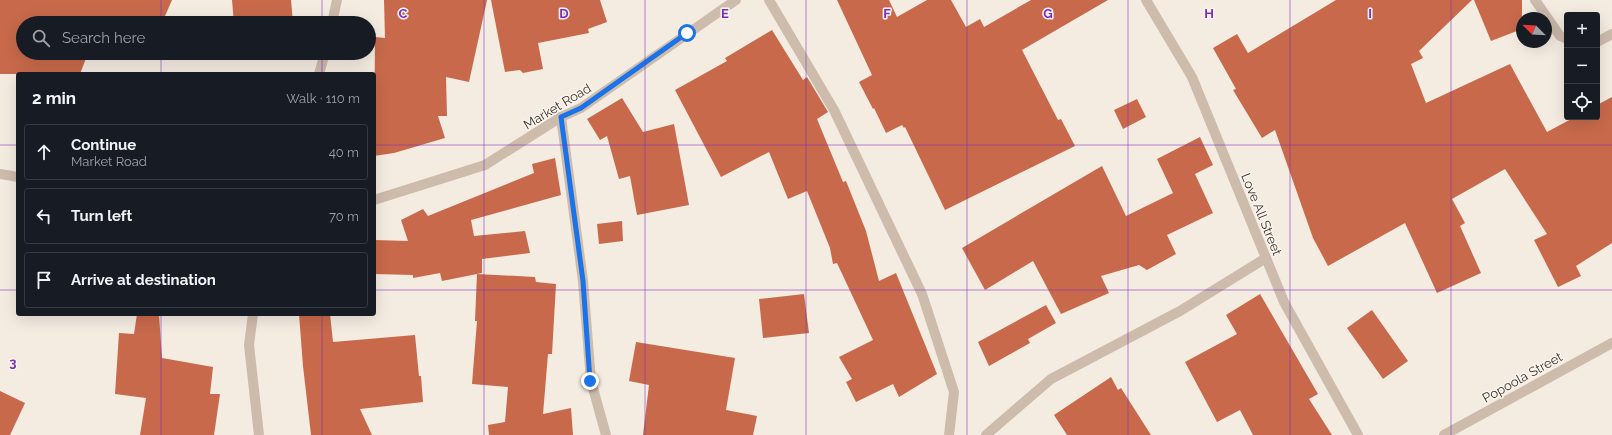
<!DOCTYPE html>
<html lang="en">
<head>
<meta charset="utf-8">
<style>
	:root { --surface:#171b24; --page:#20242c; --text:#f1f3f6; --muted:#9ea1a6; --line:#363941 }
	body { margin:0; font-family:Raleway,sans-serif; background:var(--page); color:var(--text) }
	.controls { position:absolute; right:12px; top:12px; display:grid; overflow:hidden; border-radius:4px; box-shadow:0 4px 16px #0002 }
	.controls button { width:36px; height:36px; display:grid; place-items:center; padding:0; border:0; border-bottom:1px solid var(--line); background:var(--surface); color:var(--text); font:20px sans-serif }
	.compass { position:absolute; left:1516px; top:12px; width:36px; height:36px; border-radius:50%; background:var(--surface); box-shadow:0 4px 16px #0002; rotate:294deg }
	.stop { position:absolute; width:12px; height:12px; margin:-9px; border:3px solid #1a73e8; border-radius:50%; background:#fff }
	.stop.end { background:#1a73e8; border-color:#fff; box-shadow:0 1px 4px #0008 }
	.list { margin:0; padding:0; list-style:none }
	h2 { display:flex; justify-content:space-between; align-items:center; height:52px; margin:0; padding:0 16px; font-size:17px }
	h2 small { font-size:13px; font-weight:400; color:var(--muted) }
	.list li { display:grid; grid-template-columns:26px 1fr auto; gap:12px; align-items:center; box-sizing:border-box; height:56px; margin:0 8px 8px; padding:0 8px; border:1px solid var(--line); border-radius:4px }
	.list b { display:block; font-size:15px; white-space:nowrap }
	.list p { margin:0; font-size:13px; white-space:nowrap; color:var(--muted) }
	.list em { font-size:13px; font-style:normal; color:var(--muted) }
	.icon { flex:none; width:22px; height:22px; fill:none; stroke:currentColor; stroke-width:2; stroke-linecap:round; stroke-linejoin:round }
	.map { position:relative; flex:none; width:1612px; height:435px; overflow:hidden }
	.search { position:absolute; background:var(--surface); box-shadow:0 4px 16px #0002; left:16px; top:16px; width:360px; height:44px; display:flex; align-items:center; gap:10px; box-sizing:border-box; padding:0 14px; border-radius:22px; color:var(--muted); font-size:15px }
	.panel { position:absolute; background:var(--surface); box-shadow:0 4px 16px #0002; left:16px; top:72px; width:360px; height:244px; border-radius:4px }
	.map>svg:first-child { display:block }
</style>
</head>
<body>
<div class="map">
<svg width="1612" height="435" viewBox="0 0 1612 435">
	<rect width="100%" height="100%" fill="#f4ebe1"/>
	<g fill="#c8694b">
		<path d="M 0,0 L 172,0 L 162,23 L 23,23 L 23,53 L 88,53 L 80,74 L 0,74 Z"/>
		<path d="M 232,0 L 291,0 L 293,23 L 234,23 Z"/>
		<path d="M 384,0 L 487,0 L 469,82 L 446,77 L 447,116 L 438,116 L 445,138 L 394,153 L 374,156 L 375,37 L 385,38 Z"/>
		<path d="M 491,0 L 600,0 L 607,22 L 588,29 L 589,33 L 538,43 L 543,69 L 523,73 L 520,70 L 505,72 Z"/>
		<path d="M 837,0 L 889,0 L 897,17 L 927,0 L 951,0 L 966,27 L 980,19 L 984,27 L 1031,0 L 1108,0 L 1022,50 L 1058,120 L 1061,119 L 1075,146 L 945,210 L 905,127 L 904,128 L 902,125 L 886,133 L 874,108 L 873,109 L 859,82 L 872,75 Z"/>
		<path d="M 1336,0 L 1472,0 L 1419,51 L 1423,58 L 1411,64 L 1426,103 L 1510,64 L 1547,132 L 1575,117 L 1597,117 L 1597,105 L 1612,97 L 1612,243 L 1576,266 L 1581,276 L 1558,287 L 1534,240 L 1547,234 L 1505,169 L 1452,199 L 1465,223 L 1460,226 L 1481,273 L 1437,293 L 1405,223 L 1328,266 L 1313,238 L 1275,130 L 1262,138 L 1233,90 L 1236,89 L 1213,48 L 1237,34 L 1248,53 Z"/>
		<path d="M 1474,0 L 1522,0 L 1522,29 L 1491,41 Z"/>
		<path d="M 772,30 L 803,80 L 807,77 L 828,112 L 817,119 L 843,182 L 846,181 L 866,231 L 879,281 L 896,273 L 937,374 L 899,397 L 893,384 L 856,402 L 846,382 L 852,379 L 839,357 L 873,340 L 837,263 L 833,264 L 830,248 L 807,191 L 788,199 L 769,152 L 721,177 L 675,90 L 727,61 L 725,58 Z"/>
		<path d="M 622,98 L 643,132 L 674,124 L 689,205 L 637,215 L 630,176 L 619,179 L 607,136 L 600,140 L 587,119 Z"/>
		<path d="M 1137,99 L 1146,117 L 1123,129 L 1114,110 Z"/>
		<path d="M 1200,137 L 1213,165 L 1195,174 L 1213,213 L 1167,235 L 1176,254 L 1147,270 L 1139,265 L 1101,276 L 1109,293 L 1061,314 L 1033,261 L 985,290 L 962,248 L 1102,166 L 1126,216 L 1173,193 L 1157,159 Z"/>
		<path d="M 555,158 L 561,195 L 471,220 L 474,236 L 525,231 L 530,253 L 482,259 L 482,273 L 442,281 L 440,273 L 413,278 L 413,275 L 374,274 L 374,240 L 408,241 L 401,220 L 423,209 L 428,216 L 534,173 L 532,164 Z"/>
		<path d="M 622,221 L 623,241 L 599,244 L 597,224 Z"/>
		<path d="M 477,274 L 535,277 L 536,282 L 556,284 L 552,354 L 548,354 L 543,414 L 571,408 L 573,435 L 489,435 L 488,425 L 505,422 L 508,387 L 472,384 L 477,321 L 475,321 Z"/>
		<path d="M 804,294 L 809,333 L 763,338 L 759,299 Z"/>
		<path d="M 1260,294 L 1318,394 L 1309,399 L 1332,435 L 1253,435 L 1240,410 L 1217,422 L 1185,362 L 1237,334 L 1226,315 Z"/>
		<path d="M 1046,305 L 1056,323 L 1028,339 L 1030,343 L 989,366 L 978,342 Z"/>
		<path d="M 1372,310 L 1408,361 L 1383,379 L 1347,328 Z"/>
		<path d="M 137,314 L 159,314 L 162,358 L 213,367 L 210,394 L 220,394 L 214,435 L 140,435 L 146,398 L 115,394 L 119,333 L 134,334 Z"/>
		<path d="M 299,314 L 330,314 L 333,342 L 415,335 L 419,376 L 421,376 L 423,402 L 360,409 L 372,435 L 311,435 L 303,366 Z"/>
		<path d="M 636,342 L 735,358 L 726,410 L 757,416 L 753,435 L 643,435 L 649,385 L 629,381 Z"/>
		<path d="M 1111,377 L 1118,390 L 1121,388 L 1151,435 L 1067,435 L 1054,415 Z"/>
		<path d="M 0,391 L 25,403 L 10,435 L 0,435 Z"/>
	</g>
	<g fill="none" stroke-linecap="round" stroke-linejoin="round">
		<g stroke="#cdbbac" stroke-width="10">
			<path d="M 769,0 L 834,110 L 922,294 L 954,392 L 949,435"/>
			<path d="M 1146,0 L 1192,77 L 1284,302 L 1358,435"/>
			<path d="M 1535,0 L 1560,36 L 1567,39"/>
			<path d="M 332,23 L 337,0"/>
			<path d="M 1597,42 L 1612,34"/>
			<path d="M 319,74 L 325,53"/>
			<path d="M 561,117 L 583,281 L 591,381 L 606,435"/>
			<path d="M 0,174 L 18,177"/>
			<path d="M 374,200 L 485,165 L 561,117 L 581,108 L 736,0"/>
			<path d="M 253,314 L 249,345 L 259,435"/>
			<path d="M 986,435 L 1051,379 L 1180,311 L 1266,258"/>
			<path d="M 1444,435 L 1612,343"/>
		</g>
	</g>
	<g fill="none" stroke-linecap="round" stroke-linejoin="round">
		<path stroke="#1a73e8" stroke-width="5" d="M 590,381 L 583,281 L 561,117 L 581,108 L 687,33"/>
	</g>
	<path fill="none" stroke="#7b2cbf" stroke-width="1" stroke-opacity="0.55" d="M 161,0 L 161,23M 322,0 L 322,23M 484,0 L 484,435M 645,0 L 645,435M 806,0 L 806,435M 967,0 L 967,435M 1128,0 L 1128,435M 1290,0 L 1290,435M 1451,0 L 1451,435M 161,53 L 161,74M 322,53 L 322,74M 0,145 L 18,145M 374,145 L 1612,145M 0,290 L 18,290M 374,290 L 1612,290M 161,314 L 161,435M 322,314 L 322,435"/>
	<g text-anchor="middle" stroke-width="3" stroke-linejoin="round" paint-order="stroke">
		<g font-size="13" fill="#3b302b" stroke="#fbf5ee">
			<text transform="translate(557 106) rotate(-31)" y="5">Market Road</text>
			<text transform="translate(1262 214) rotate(68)" y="5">Love All Street</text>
			<text transform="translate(1522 377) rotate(-29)" y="5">Popoola Street</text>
		</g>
	</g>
	<g font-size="13" text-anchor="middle" font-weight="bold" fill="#7b2cbf" stroke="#fbf5ee" stroke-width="3" stroke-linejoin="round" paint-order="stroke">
		<text x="403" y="18">C</text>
		<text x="564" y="18">D</text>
		<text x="725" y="18">E</text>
		<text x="887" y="18">F</text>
		<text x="1048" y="18">G</text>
		<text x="1209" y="18">H</text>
		<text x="1370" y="18">I</text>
		<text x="13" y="367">3</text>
	</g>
</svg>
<div class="controls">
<button>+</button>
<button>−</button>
<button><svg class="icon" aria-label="locate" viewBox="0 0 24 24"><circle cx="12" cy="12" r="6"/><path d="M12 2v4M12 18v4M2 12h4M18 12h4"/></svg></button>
</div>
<svg class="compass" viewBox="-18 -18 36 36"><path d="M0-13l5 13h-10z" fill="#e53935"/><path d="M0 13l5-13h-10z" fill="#9ea1a6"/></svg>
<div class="stop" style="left:687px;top:33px"></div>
<div class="stop end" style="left:590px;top:381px"></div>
<div class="search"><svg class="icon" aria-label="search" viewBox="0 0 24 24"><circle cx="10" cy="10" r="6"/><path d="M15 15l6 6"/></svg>Search here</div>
<section class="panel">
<h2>2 min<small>Walk · 110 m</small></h2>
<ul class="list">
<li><svg class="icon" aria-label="ahead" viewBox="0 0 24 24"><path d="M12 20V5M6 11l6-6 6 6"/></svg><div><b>Continue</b><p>Market Road</p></div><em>40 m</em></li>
<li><svg class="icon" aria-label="left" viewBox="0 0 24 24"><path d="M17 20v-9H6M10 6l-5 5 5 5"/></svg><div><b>Turn left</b></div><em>70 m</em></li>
<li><svg class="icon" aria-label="arrive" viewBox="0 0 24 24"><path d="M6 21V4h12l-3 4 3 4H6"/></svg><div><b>Arrive at destination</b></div></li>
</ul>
</section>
</div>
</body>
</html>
